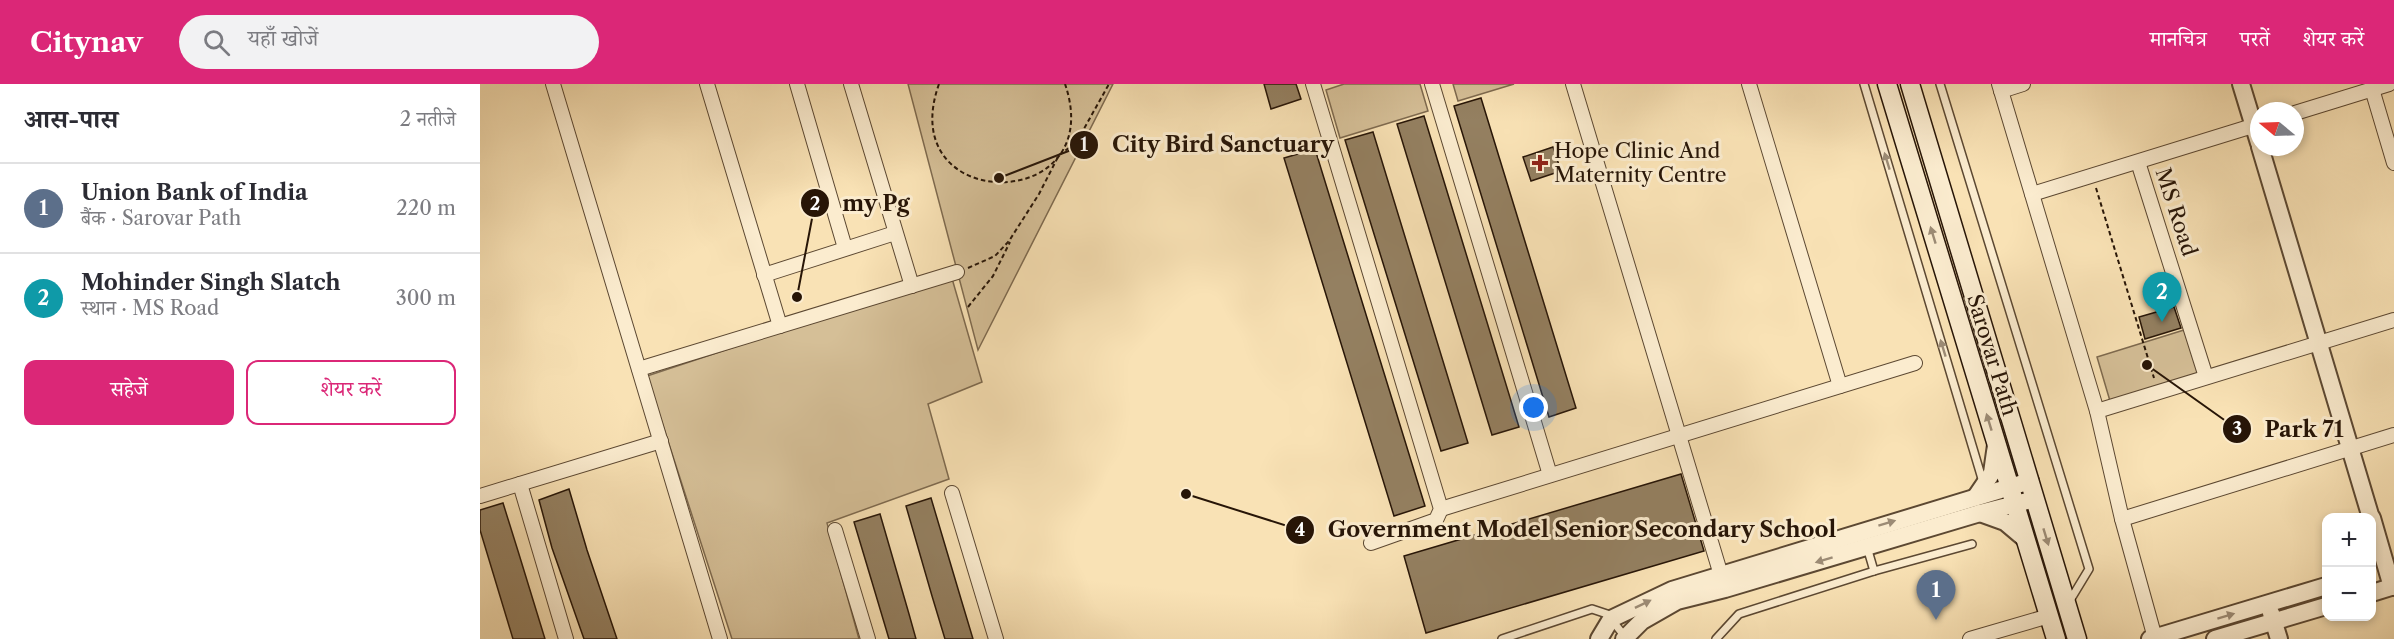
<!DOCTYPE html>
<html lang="hi">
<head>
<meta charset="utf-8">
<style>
	:root { --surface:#fff; --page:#f2f2f3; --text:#2b2b33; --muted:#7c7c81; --line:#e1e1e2; --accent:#db2777 }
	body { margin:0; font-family:"Libre Caslon Text","Noto Serif Devanagari",serif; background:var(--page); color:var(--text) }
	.controls { position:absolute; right:18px; bottom:18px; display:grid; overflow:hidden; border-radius:12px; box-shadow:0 3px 9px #0003 }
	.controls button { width:54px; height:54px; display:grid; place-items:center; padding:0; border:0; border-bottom:2px solid var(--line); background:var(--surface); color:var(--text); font:30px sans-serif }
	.compass { position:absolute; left:1770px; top:18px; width:54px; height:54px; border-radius:50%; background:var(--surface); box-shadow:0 3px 9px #0003; rotate:289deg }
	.you { position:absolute; left:1054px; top:324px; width:21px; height:21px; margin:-15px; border:4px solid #fff; border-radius:50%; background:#1a73e8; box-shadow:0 0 0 9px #1a73e833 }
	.badge { display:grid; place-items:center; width:39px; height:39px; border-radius:50%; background:var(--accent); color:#fff; font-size:20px; font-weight:700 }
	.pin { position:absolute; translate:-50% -50px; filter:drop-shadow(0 2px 3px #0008) }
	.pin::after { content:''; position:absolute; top:32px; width:21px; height:18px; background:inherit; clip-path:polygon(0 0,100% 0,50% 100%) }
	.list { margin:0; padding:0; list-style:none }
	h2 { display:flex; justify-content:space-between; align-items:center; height:78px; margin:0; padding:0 24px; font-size:26px }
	h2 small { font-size:20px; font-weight:400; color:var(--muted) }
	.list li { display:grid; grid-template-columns:39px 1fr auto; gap:18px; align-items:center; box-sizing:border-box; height:90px; padding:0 24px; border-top:2px solid var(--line) }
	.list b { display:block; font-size:22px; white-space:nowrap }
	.list p { margin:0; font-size:20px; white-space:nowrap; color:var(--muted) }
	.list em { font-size:20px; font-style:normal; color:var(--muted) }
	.actions { display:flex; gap:12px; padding:18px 24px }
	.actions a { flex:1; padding:14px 0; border:2px solid var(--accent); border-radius:12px; text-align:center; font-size:21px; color:var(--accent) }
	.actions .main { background:var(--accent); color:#fff }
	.icon { flex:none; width:33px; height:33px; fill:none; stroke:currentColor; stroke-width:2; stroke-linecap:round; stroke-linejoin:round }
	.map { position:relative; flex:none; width:1914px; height:555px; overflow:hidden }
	header { display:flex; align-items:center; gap:36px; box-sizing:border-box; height:84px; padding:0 30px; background:var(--accent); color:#fff }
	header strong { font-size:28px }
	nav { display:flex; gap:33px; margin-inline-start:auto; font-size:21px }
	.search { width:420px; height:54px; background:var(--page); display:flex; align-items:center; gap:15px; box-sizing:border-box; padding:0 21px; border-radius:33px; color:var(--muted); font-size:22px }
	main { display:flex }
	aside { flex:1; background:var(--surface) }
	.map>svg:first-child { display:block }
</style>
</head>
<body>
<header>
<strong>Citynav</strong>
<div class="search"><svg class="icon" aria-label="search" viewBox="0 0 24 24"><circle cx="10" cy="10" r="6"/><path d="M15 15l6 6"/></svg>यहाँ खोजें</div>
<nav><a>मानचित्र</a><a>परतें</a><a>शेयर करें</a></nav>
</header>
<main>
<aside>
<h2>आस-पास<small>2 नतीजे</small></h2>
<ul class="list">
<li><span class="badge" style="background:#5c6f8a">1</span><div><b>Union Bank of India</b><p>बैंक · Sarovar Path</p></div><em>220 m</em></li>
<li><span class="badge" style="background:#0f9aa8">2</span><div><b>Mohinder Singh Slatch</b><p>स्थान · MS Road</p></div><em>300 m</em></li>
</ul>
<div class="actions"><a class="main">सहेजें</a><a>शेयर करें</a></div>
</aside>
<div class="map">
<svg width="1914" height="555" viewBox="0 0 1914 555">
	<rect width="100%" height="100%" fill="#f9e2b5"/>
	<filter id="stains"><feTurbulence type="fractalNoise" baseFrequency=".00333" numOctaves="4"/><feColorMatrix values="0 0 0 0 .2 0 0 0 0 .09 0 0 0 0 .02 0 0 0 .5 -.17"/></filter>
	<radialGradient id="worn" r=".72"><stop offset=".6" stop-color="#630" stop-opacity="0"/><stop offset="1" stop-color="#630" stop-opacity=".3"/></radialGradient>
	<g fill="#d5bf97" stroke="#7e6a4f" stroke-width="1.5">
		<path d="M 428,0 L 633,0 L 498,266 Z"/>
		<path d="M 864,0 L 940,0 L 948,27 L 860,54 L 846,6 Z"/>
		<path d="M 973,0 L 1034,0 L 978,17 Z"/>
		<path d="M 471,191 L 502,298 L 448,320 L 469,395 L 347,439 L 379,555 L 252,555 L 167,292 Z"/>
		<path d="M 1704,246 L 1718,289 L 1630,317 L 1617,273 Z"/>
	</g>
	<g fill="#948061" stroke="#271507" stroke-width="1.5">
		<path d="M 784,0 L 816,0 L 821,15 L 791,25 Z"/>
		<path d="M 1001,14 L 1096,324 L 1069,333 L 974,22 Z"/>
		<path d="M 944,32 L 1039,343 L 1012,351 L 917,40 Z"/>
		<path d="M 893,48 L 988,359 L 961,367 L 865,56 Z"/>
		<path d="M 1073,63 L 1081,87 L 1051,97 L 1043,73 Z"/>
		<path d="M 835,65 L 945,422 L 914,432 L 804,74 Z"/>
		<path d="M 1694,223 L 1701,244 L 1665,255 L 1659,233 Z"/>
		<path d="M 1201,390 L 1224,467 L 946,549 L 924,472 Z"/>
		<path d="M 89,405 L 107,466 L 137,555 L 104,555 L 72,464 L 59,416 Z"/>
		<path d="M 451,414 L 481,515 L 493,555 L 465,555 L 452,512 L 426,422 Z"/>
		<path d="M 23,419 L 38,467 L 65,555 L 33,555 L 0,446 L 0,426 Z"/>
		<path d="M 400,430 L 429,530 L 436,555 L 409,555 L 392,498 L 374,438 Z"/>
	</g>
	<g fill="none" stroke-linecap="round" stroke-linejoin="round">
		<g stroke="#5c4832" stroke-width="10">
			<g id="service">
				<path d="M 1384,0 L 1503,398"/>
				<path d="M 1460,0 L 1609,485 L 1589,518"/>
				<path d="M 1387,463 L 1394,487 L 1492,460"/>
				<path d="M 1022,555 L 1112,525 L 1127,530 L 1146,554"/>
				<path d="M 1236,555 L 1259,530 L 1394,487"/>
			</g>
		</g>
		<g stroke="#5c4832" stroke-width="16">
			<g id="minor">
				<path d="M 73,0 L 240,555"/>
				<path d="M 227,0 L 300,242"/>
				<path d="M 317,0 L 365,164"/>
				<path d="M 371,0 L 432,202"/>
				<path d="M 833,0 L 961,425 L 956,436 L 891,459"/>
				<path d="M 952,0 L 1070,391"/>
				<path d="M 1093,0 L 1244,501"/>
				<path d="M 1269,0 L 1360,302"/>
				<path d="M 1519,0 L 1617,327 L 1642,435 L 1675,554"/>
				<path d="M 1892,5 L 1914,79"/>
				<path d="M 1521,7 L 1543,0"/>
				<path d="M 1815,29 L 1909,0"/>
				<path d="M 1658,78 L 1726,293"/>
				<path d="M 1552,110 L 1779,40"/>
				<path d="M 284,191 L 415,149"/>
				<path d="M 159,285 L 477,188"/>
				<path d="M 1617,327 L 1914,236"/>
				<path d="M 40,400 L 86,555"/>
				<path d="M 472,409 L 516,555"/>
				<path d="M 0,412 L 181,357"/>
				<path d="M 961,425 L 1435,279"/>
				<path d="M 1642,435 L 1914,351"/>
				<path d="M 355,446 L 388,555"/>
				<path d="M 1490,555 L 1569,532"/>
			</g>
		</g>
		<g stroke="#5c4832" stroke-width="20">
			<g id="tertiary">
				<path d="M 1761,0 L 1779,59"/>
				<path d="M 1780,63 L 1891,434"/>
				<path d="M 1497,411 L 1512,389 L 1516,361"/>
				<path d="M 1500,429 L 1525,438 L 1544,454"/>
				<path d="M 1892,434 L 1912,503"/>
				<path d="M 1892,509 L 1914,502"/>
				<path d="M 1791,529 L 1799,555"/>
				<path d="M 1119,555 L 1131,535 L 1192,506 L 1550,397"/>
				<path d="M 1144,555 L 1162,537 L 1197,517 L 1245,505 L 1500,429 L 1555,415"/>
				<path d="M 1670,555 L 1846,502"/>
				<path d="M 1735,555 L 1846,522"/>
			</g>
		</g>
		<g stroke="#271507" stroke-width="21">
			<g id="secondary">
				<path d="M 1407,0 L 1576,555"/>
				<path d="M 1430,0 L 1597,555"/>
			</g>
		</g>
		<g stroke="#271507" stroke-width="2" stroke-dasharray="4.5 3" stroke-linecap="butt">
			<path d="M 459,0 C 412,131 630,131 585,0"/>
			<path d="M 1616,104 L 1674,294"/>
			<path d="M 488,184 L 515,172 L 529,157 L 559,110 L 579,71 L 596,59 L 629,0"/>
			<path d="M 488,223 L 513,192 L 530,158"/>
		</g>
		<use href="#service" stroke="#fbeccf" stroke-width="7"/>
		<use href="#minor" stroke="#fbeccf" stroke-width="14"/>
		<use href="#tertiary" stroke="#fbeccf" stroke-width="16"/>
		<use href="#secondary" stroke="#fbeccf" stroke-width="18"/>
	</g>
	<defs><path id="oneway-solid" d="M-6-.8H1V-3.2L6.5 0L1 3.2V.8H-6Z" transform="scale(1.5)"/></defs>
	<g fill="#9c8b75">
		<use href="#oneway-solid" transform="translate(1407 77) rotate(-107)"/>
		<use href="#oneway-solid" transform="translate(1453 151) rotate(-107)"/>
		<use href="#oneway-solid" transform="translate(1463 264) rotate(-107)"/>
		<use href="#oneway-solid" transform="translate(1509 338) rotate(-107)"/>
		<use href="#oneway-solid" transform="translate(1407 439) rotate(-17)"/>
		<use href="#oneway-solid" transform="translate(1566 453) rotate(73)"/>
		<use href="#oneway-solid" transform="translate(1344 476) rotate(163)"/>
		<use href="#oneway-solid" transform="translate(1163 520) rotate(-26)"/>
		<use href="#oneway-solid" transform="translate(1746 532) rotate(-17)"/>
	</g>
	<path fill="#8f2418" stroke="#fbeccf" stroke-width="2" d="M1057 70h6v6h6v6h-6v6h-6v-6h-6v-6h6z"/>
	<g text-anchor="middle" stroke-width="6" stroke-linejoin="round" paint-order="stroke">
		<g font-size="21" fill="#271507" stroke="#fbeccf" text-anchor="start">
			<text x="1074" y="74">Hope Clinic And<tspan x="1074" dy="24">Maternity Centre</tspan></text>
		</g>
		<g font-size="21" fill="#271507" stroke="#fbeccf">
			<text transform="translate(1696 128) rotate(72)" y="7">MS Road</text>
			<text transform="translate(1512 271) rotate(73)" y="7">Sarovar Path</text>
		</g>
	</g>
	<path fill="none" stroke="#271507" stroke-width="2" d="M519 94L604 61M317 213L335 119M1667 281L1757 345M706 410L820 446"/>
	<g fill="#271507" stroke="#fbeccf" stroke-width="2">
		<circle cx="519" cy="94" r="6"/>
		<circle cx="317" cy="213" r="6"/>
		<circle cx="1667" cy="281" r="6"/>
		<circle cx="706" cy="410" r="6"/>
		<circle cx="604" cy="61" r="15"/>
		<circle cx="335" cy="119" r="15"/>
		<circle cx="1757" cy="345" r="15"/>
		<circle cx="820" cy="446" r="15"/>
	</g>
	<g font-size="18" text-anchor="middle" font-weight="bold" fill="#fff">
		<text x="604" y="67">1</text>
		<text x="335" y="126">2</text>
		<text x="1757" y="351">3</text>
		<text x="820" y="452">4</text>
	</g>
	<g font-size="22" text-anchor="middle" font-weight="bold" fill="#271507" stroke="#fbeccf" stroke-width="6" stroke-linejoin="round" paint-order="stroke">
		<text x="743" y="68">City Bird Sanctuary</text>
		<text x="396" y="127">my Pg</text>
		<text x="1824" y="353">Park 71</text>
		<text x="1102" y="453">Government Model Senior Secondary School</text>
	</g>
	<rect width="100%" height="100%" filter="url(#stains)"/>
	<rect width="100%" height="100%" fill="url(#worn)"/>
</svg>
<div class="controls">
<button>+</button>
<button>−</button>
</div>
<svg class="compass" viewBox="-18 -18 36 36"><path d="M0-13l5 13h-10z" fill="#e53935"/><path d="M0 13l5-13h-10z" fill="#7c7c81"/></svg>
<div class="you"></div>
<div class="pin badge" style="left:1456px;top:536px;background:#5c6f8a">1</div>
<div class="pin badge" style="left:1682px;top:238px;background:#0f9aa8">2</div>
</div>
</main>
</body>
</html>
